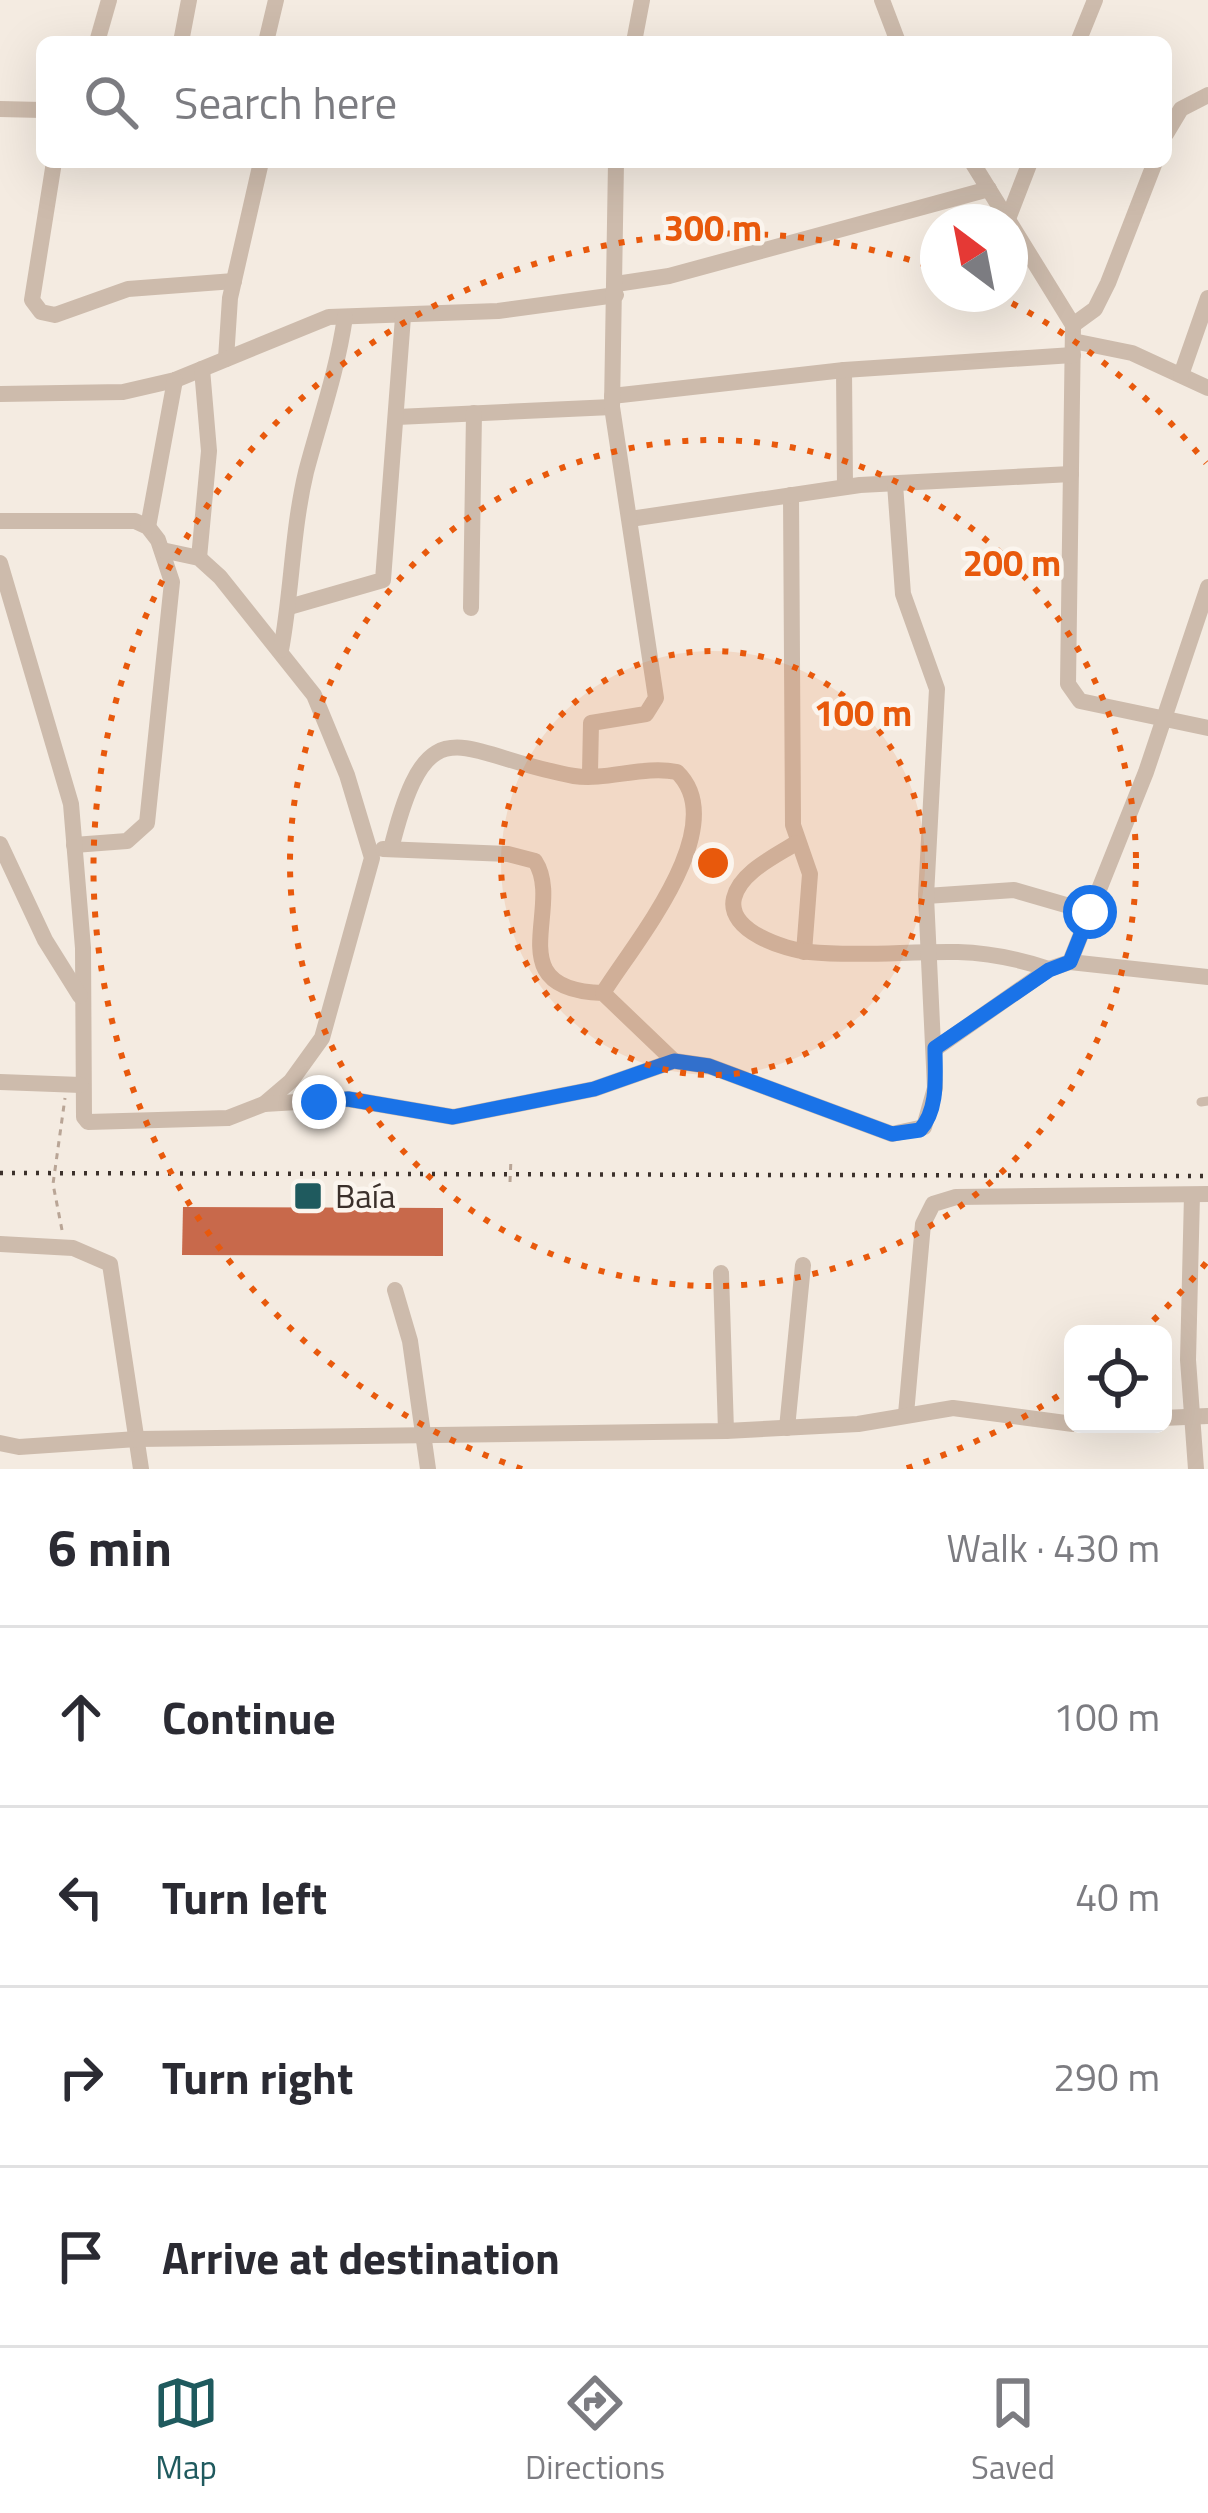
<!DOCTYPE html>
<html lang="en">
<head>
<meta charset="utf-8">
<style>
	:root { --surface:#fff; --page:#f2f2f3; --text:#2b2b33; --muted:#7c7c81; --line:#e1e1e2; --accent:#1f5a5e }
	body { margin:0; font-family:"Titillium Web",sans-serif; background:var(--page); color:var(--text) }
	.controls { position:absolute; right:36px; bottom:36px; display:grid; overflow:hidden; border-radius:18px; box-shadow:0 12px 48px #0002 }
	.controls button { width:108px; height:108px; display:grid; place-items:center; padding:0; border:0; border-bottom:3px solid var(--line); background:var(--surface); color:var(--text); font:60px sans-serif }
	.compass { position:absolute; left:920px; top:204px; width:108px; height:108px; border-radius:50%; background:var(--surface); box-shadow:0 12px 48px #0002; rotate:328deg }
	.stop { position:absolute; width:36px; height:36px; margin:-27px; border:9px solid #1a73e8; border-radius:50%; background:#fff }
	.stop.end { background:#1a73e8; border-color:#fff; box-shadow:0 3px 12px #0008 }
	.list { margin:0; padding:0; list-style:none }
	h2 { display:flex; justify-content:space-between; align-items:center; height:156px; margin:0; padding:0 48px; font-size:51px }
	h2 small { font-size:39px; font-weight:400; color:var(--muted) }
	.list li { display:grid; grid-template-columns:78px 1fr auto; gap:36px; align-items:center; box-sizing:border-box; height:180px; padding:0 48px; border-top:3px solid var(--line) }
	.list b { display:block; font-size:45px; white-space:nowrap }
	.list em { font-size:39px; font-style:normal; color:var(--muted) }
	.icon { flex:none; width:66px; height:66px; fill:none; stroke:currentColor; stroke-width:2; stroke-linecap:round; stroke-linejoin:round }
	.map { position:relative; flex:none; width:1208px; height:1469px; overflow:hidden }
	.search { position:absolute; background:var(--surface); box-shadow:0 12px 48px #0002; left:36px; right:36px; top:36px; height:132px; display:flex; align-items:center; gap:30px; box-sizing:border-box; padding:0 42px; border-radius:18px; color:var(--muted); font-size:45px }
	.sheet { height:876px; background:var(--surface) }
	nav { display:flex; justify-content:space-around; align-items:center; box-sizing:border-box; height:168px; border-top:3px solid var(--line); background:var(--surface); font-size:33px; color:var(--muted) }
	nav a { display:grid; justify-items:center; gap:6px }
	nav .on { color:var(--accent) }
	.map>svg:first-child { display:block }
</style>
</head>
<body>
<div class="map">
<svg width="1208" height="1469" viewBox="0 0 1208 1469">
	<rect width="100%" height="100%" fill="#f4ebe1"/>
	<path fill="#c8694b" d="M 183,1207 L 443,1208 L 443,1256 L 182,1255 Z"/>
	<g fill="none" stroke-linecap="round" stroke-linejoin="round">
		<g stroke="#b9a596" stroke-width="3" stroke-dasharray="6 6" stroke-linecap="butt">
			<path d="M 510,1182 L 511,1158"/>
			<path d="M 62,1230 L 53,1184 L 65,1098"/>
		</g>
		<path stroke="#cdbbac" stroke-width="9" d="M 1201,1102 L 1208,1101"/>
		<g stroke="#cdbbac" stroke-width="16">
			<path d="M 882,0 L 898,42"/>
			<path d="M 97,42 L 109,0"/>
			<path d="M 181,42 L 189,0"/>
			<path d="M 266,42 L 276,0"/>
			<path d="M 634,42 L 642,0"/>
			<path d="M 1078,42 L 1095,0"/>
			<path d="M 0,109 L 42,110"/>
			<path d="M 1166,134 L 1181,109 L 1208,95"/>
			<path d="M 54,162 L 32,300 L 41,312 L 55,315 L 128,289 L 234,281"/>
			<path d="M 972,162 L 1009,222"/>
			<path d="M 1008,219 L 1030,162"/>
			<path d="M 1010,223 L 1073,325 L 1068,684 L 1080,701 L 1208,728"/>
			<path d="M 616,284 L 669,276 L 989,189"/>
			<path d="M 1073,325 L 1095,309 L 1108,283 L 1155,162"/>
			<path d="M 1073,341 L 1132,353 L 1208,388"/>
			<path d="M 226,359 L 230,298 L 261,162"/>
			<path d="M 844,370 L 845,487"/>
			<path d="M 1181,375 L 1208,298"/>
			<path d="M 0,394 L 123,392 L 175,380 L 329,317 L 498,311 L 616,295"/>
			<path d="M 612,396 L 844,370 L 1073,355"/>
			<path d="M 397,417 L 612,407"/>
			<path d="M 791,495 L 793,825 L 810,874 L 804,952"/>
			<path d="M 630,519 L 860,485 L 1071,474"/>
			<path d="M 0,521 L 135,521 L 148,527 L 158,540 L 172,582 L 147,823 L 127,841 L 74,845"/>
			<path d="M 148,527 L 175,380"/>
			<path d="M 199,558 L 209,451 L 202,369"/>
			<path d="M 0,563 L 71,804 L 83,948 L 84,1117 L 88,1122 L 228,1118 L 264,1104 L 291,1081 L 322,1038 L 372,858 L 347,775 L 314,695 L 220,577 L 199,558 L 162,550"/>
			<path d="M 289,607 L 383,580 L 403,317"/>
			<path d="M 471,608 L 474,413"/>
			<path d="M 281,650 C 292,591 292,531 306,472 C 320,419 337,372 345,317"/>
			<path d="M 590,773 L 591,723 L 646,714 L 656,698 L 612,407 L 616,162"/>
			<path d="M 796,843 C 776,856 740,872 734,898 C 726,931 786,950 809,952 C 859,957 909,951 958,952 C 991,953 1019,959 1049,969"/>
			<path d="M 0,844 L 45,940 L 80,996"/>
			<path d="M 383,849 L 508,854 L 535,861 C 565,907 496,990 603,993 L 674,1061"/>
			<path d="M 391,849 C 429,696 459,756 574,776 C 606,781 644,765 677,772 C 734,827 631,947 603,993"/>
			<path d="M 926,896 L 1014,890 L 1090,912"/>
			<path d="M 1070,962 L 1208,977"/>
			<path d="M 935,1049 L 1049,969 L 1070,962 L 1146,772 L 1208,587"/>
			<path d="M 0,1082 L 81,1085"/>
			<path d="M 264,1104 L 348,1099 L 453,1117 L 594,1089 L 674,1061 L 709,1066 L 892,1134 L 924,1127 L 935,1088 L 926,896 L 937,689 L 903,594 L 895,484"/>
			<path d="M 1192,1195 L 1188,1360 L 1196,1469"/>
			<path d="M 0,1244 L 73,1248 L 110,1264 L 141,1469"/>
			<path d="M 721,1273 L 726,1431"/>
			<path d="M 395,1290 L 410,1341 L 428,1469"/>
			<path d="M 906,1414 L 923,1224 L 933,1204 L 956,1197 L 1208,1194"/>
			<path d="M 1163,1418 L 1208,1416"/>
			<path d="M 787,1428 L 803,1265"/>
			<path d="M 0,1443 L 19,1447 L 137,1439 L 726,1431 L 858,1424 L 953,1408 L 1073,1424"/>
		</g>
		<path stroke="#3b302b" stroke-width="4.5" stroke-dasharray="3 9" stroke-linecap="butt" d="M 0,1173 L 1208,1176"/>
	</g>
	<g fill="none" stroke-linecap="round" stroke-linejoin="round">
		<path stroke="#1a73e8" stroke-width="15" d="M 319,1102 L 348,1099 L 453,1117 L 594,1089 L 674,1061 L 709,1066 L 892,1134 L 920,1130 C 939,1109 935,1076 935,1048 L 1049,970 L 1070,962 L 1090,912"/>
	</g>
	<circle cx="713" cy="863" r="212" fill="#e8590c" fill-opacity=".12"/>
	<g fill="none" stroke="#e8590c" stroke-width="6" stroke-dasharray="6 12">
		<circle cx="713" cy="863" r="212"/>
		<circle cx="713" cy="863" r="423"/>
		<path d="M1206 1263A635 635 0 0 1 1142 1331M1073 1386A635 635 0 0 1 904 1469M522 1469A635 635 0 1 1 935 268M996 295A635 635 0 0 1 1206 463"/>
	</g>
	<rect fill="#1f5a5e" stroke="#fbf5ee" stroke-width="4.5" x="293" y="1181" width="30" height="30" rx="6"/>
	<g text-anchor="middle" stroke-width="9" stroke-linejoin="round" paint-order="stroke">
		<g font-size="33" fill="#3b302b" stroke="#fbf5ee" text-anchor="start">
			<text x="335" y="1208">Baía</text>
		</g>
	</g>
	<circle cx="713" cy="863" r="18" fill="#e8590c" stroke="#fbf5ee" stroke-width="6"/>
	<g font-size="36" text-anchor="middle" font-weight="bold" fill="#e8590c" stroke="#fbf5ee" stroke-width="9" stroke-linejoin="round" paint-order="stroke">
		<text x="713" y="241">300 m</text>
		<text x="1012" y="576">200 m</text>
		<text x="863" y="726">100 m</text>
	</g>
</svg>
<div class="controls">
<button><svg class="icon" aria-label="locate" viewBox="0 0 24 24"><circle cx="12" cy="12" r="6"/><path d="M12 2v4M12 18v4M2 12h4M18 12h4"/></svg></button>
</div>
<svg class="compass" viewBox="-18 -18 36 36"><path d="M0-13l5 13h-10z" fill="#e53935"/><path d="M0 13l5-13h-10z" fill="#7c7c81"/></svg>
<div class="stop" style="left:1090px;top:912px"></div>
<div class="stop end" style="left:319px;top:1102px"></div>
<div class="search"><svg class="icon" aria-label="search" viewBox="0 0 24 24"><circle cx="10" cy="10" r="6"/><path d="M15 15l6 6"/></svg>Search here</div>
</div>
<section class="sheet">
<h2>6 min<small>Walk · 430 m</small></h2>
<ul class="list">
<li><svg class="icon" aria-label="ahead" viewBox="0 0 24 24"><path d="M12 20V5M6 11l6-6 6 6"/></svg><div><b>Continue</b></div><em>100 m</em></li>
<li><svg class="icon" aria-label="left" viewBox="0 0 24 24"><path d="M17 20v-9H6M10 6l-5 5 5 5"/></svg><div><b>Turn left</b></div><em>40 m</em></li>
<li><svg class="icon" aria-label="right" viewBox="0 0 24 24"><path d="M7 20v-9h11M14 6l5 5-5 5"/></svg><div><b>Turn right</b></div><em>290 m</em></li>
<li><svg class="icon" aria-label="arrive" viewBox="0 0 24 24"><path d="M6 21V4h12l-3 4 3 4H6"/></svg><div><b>Arrive at destination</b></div></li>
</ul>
</section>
<nav>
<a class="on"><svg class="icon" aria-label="map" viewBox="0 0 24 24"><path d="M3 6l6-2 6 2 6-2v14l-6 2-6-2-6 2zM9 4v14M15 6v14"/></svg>Map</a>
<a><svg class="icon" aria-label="directions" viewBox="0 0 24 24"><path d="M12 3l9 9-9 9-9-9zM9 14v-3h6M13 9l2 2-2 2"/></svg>Directions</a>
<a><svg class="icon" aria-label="saved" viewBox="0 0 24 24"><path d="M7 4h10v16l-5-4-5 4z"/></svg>Saved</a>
</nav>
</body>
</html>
